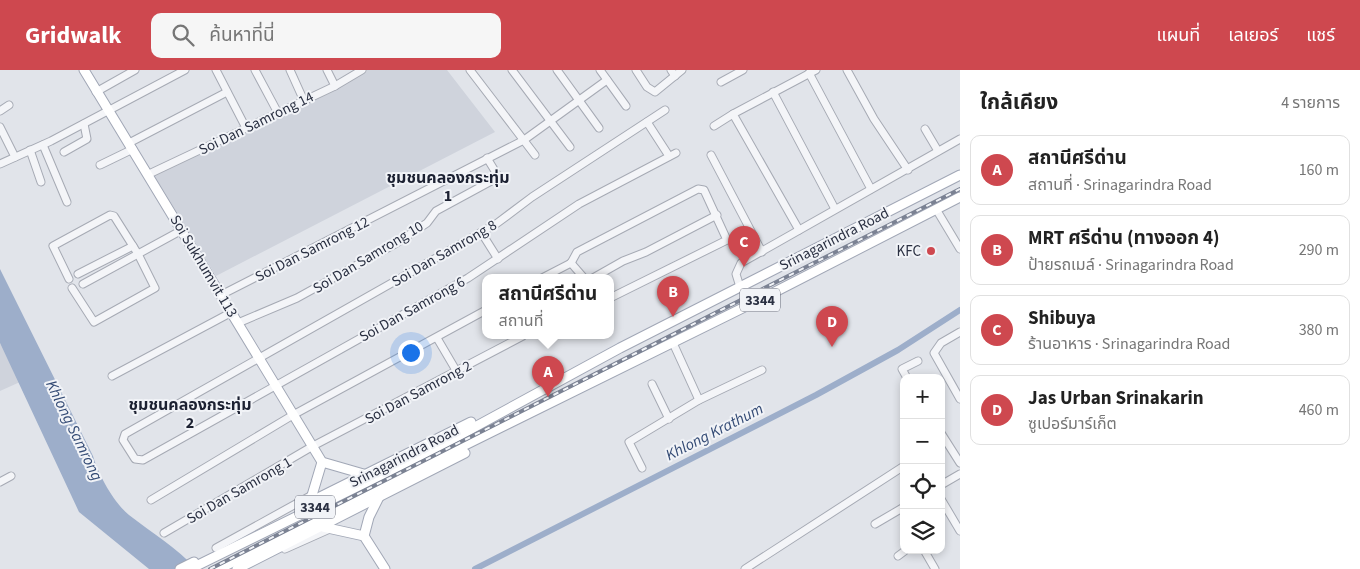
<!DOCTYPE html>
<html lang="th">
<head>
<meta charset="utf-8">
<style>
	:root { --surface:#fff; --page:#f6f6f6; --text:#222; --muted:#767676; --line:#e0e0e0; --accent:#ce484f }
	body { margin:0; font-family:"Source Sans 3","Noto Sans Thai",sans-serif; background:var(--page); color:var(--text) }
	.controls { position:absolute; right:15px; bottom:15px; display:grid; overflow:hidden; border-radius:10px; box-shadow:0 2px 8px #0003 }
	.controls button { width:45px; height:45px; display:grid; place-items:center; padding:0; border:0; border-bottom:1px solid var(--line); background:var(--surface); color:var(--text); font:25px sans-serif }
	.you { position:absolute; left:410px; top:282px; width:18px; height:18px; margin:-12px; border:4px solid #fff; border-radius:50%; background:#1a73e8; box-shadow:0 0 0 8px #1a73e833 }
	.badge { display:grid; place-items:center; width:32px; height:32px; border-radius:50%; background:var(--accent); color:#fff; font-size:16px; font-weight:700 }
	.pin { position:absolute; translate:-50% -41px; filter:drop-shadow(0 1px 2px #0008) }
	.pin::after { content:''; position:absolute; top:26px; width:18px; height:15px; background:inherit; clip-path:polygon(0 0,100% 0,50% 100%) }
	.popup { position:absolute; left:482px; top:204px; width:132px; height:65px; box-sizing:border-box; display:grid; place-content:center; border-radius:10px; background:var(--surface); filter:drop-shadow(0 1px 4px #0005); font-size:16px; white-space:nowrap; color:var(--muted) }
	.popup b { font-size:19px; color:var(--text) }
	.popup::after { content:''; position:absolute; left:50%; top:100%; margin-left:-10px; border:10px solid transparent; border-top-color:var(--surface) }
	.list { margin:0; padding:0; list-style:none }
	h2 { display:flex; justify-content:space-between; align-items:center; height:65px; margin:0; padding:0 20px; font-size:21px }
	h2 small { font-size:16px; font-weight:400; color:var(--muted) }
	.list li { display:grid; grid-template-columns:32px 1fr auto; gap:15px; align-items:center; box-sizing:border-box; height:70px; margin:0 10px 10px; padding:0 10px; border:1px solid var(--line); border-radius:10px }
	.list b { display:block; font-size:19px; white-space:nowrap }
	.list p { margin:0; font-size:16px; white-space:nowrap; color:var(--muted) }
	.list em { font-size:16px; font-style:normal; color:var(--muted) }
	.icon { flex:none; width:28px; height:28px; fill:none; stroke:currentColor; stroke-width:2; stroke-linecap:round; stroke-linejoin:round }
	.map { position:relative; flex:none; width:960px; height:499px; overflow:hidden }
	header { display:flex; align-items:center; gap:30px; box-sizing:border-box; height:70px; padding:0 25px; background:var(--accent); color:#fff }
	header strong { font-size:24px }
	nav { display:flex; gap:28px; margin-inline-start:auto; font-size:18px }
	.search { width:350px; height:45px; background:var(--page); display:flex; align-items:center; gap:12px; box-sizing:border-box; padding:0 18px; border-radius:10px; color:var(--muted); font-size:19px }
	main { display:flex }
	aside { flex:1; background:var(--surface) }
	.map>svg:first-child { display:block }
</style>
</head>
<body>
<header>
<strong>Gridwalk</strong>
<div class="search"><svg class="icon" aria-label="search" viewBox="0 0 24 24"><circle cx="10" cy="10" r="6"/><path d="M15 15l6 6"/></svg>ค้นหาที่นี่</div>
<nav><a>แผนที่</a><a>เลเยอร์</a><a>แชร์</a></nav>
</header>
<main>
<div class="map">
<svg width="960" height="499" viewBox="0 0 960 499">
	<rect width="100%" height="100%" fill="#e1e4ea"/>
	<g fill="#cfd3dc">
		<path d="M 367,0 L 447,0 L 495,62 L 216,206 L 154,105 L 327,24 Z"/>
		<path d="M 0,273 L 20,312 L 0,321 Z"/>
	</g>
	<path fill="#9daeca" d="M 0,199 L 93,386 C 98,404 114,433 129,445 C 152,463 176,477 196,499 L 149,499 L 79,442 L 0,273 Z"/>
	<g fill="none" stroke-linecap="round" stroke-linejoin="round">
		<path stroke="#9daeca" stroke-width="6" d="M 475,499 L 816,325 L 898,280 L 960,240"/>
		<g stroke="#a6aab4" stroke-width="9">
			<g id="minor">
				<path d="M 216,0 L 246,58"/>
				<path d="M 255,0 L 278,43"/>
				<path d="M 290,0 L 304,31"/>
				<path d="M 327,0 L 335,16"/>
				<path d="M 470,0 L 535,85"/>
				<path d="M 512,0 L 570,77"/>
				<path d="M 557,0 L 599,58"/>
				<path d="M 600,0 L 626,36"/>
				<path d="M 636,0 L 647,17 L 655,22 L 682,0"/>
				<path d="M 671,0 L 675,6"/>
				<path d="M 847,0 L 874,49 L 908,100"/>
				<path d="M 809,3 L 871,119"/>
				<path d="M 721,12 L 743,0"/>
				<path d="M 96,22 L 135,0"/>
				<path d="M 773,22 L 835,139"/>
				<path d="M 665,40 L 532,127 L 496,154 L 125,364 L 123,370 L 135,389 L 143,390 L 468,208 L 579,134 L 676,83"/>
				<path d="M 0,41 L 9,35"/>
				<path d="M 647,52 L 669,86"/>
				<path d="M 714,56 L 733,44"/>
				<path d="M 0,57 L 15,87"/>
				<path d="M 925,59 L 938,81"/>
				<path d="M 129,73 L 227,22"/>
				<path d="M 43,75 L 67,132"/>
				<path d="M 30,80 L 41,112"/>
				<path d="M 64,82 L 87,69 L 84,54"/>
				<path d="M 711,85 L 762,182"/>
				<path d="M 0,94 L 51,71 L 185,0"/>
				<path d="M 100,95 L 133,79"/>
				<path d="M 149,104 L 335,16 L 362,0"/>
				<path d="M 936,139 L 960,179"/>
				<path d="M 799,160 L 733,44 L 816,0"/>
				<path d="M 481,162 L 498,189"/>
				<path d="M 571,193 L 577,182 L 698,119 L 704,120 L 727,170 L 610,228"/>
				<path d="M 571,193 L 584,208"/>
				<path d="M 78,204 L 133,176"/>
				<path d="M 542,208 L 571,193"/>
				<path d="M 593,208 L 623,191 L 646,182 L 717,145"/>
				<path d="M 69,209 L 53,176 L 110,145 L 114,146 L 138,184 L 155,218 L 94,252 L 72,218"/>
				<path d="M 83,214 L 182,160"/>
				<path d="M 740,217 L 736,204 L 741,193 L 960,69"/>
				<path d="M 221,225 L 524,70 L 607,10"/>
				<path d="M 238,253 L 297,228 L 395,174 L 427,153 L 436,141 L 495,109 L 498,106 L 487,88"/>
				<path d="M 960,262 L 941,273 L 934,283 L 960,329"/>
				<path d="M 437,268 L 457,302"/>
				<path d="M 673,273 L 699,330 L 762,300"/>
				<path d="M 112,306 L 232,242"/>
				<path d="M 907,308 L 902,299 L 918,291"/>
				<path d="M 652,314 L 669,349"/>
				<path d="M 941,363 L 960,393"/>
				<path d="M 642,398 L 629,372 L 699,330"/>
				<path d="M 0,412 L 11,406"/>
				<path d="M 941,415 L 960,404"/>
				<path d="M 941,429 L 960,461"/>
				<path d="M 151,430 L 293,345 L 486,240"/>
				<path d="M 875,454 L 904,437"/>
				<path d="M 164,463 L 313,376 L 523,266"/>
				<path d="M 216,478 L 312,425"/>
				<path d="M 285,479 L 332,458"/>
				<path d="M 924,480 L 935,499"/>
				<path d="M 898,486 L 906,480"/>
				<path d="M 745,499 L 904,396"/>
			</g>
		</g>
		<g stroke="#a1a7b6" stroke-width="11">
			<g id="major">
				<path d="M 84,0 L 322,392 L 367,405"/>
				<path d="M 310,432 L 322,392"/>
				<path d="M 308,433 L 471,352"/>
				<path d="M 323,457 L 364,466 L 385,499"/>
				<path d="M 364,466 L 369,447 L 379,427"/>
				<path d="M 180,499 L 194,492"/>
				<path d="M 190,499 L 440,376 L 620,278 L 960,105"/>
				<path d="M 219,499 L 378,418 L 767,226 L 960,127"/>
				<path d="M 237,499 L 465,383"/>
			</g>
		</g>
		<use href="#minor" stroke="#f4f5f8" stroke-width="7"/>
		<use href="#major" stroke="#fff" stroke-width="9"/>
		<g stroke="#7b8293" stroke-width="4">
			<path id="rail" d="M 210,499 L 960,119"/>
		</g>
		<use href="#rail" stroke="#f1f3f7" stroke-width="2" stroke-dasharray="5.5" stroke-linecap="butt"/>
	</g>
	<circle fill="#ce484f" stroke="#f1f3f7" stroke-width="2" cx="931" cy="181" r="5"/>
	<g text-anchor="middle" stroke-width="4" stroke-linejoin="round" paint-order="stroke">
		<g fill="#f1f3f7" stroke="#666a78" stroke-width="1">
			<rect x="740" y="218.5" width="40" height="23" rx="4"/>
			<rect x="295" y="425.5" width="40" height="23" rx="4"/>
		</g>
		<g font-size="14" font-weight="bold" fill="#2a3042">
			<text x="760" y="235">3344</text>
			<text x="315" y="442">3344</text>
		</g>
		<g font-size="15" fill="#2a3042" stroke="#f1f3f7">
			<text transform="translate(256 53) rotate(-26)" y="5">Soi Dan Samrong 14</text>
			<text transform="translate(834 169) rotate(-27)" y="5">Srinagarindra Road</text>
			<text transform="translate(312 179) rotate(-27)" y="5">Soi Dan Samrong 12</text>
			<text transform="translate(444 183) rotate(-30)" y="5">Soi Dan Samrong 8</text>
			<text transform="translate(368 187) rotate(-31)" y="5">Soi Dan Samrong 10</text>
			<text transform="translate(204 196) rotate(59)" y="5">Soi Sukhumvit 113</text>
			<text transform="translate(412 239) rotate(-29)" y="5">Soi Dan Samrong 6</text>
			<text transform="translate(418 322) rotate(-28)" y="5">Soi Dan Samrong 2</text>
			<text transform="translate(404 386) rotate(-27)" y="5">Srinagarindra Road</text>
			<text transform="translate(239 420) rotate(-30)" y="5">Soi Dan Samrong 1</text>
		</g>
		<g font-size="15" fill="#2a3042" stroke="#f1f3f7" text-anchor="end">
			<text x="921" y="186">KFC</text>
		</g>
		<g font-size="16" font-weight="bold" fill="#1c2132" stroke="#f1f3f7">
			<text x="448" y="113">ชุมชนคลองกระทุ่ม<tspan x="448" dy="18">1</tspan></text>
			<text x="190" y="340">ชุมชนคลองกระทุ่ม<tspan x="190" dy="18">2</tspan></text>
		</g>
		<g font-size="16" font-style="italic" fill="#344b75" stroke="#f1f3f7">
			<text transform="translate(75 360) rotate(64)" y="6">Khlong Samrong</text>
			<text transform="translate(714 361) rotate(-27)" y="6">Khlong Krathum</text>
		</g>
	</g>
</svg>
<div class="controls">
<button>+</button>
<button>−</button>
<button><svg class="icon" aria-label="locate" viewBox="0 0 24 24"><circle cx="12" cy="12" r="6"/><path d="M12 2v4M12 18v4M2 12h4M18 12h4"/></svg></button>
<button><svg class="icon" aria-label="layers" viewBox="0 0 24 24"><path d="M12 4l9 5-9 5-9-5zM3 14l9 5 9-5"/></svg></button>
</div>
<div class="you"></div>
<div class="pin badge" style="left:548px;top:327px">A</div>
<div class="popup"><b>สถานีศรีด่าน</b>สถานที่</div>
<div class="pin badge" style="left:673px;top:247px">B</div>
<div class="pin badge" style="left:744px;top:197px">C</div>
<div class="pin badge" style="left:832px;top:277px">D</div>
</div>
<aside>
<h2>ใกล้เคียง<small>4 รายการ</small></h2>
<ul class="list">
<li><span class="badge">A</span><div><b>สถานีศรีด่าน</b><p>สถานที่ · Srinagarindra Road</p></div><em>160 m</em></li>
<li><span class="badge">B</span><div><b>MRT ศรีด่าน (ทางออก 4)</b><p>ป้ายรถเมล์ · Srinagarindra Road</p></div><em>290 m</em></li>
<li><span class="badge">C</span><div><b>Shibuya</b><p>ร้านอาหาร · Srinagarindra Road</p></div><em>380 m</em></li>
<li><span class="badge">D</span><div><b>Jas Urban Srinakarin</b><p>ซูเปอร์มาร์เก็ต</p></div><em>460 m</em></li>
</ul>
</aside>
</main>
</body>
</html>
